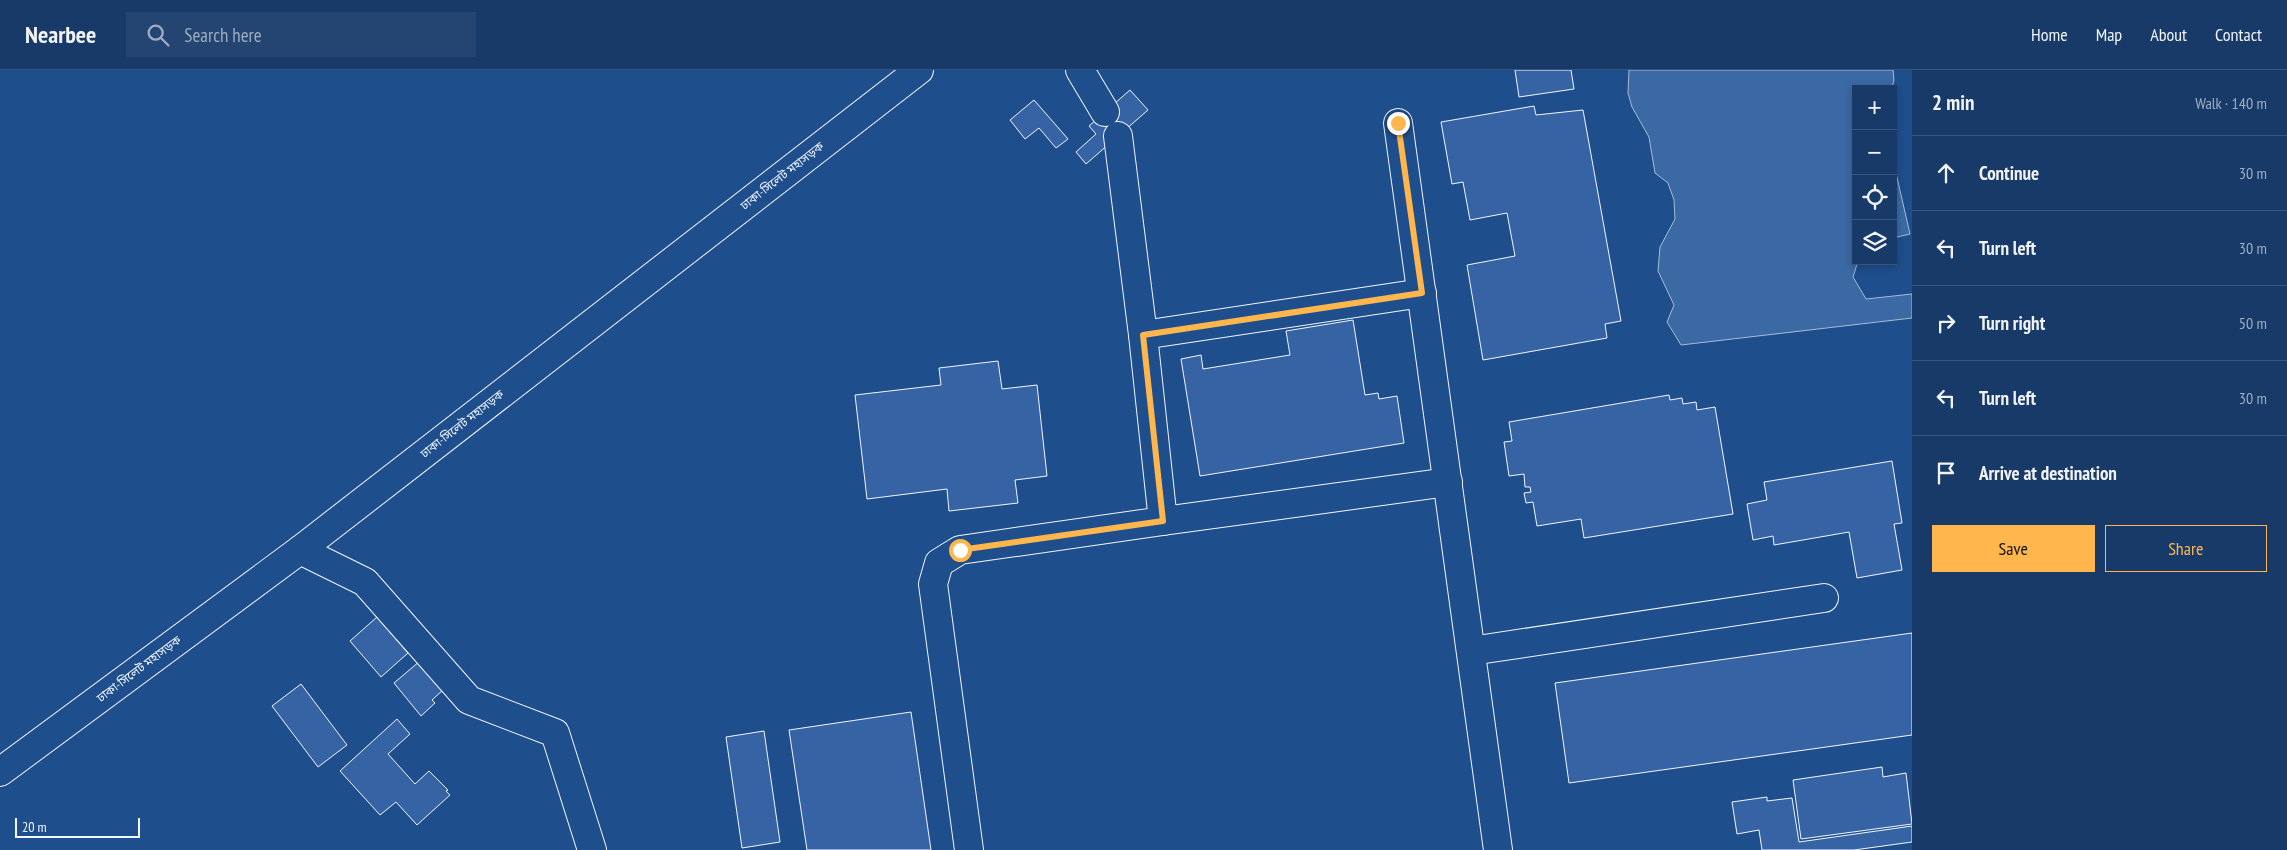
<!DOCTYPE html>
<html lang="en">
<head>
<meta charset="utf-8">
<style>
	:root { --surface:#173a69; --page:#244571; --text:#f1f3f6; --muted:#9eadc0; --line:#36547d; --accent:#ffb74d }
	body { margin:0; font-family:"PT Sans Narrow","Noto Sans Bengali",sans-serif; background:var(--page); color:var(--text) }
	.controls { position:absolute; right:15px; top:15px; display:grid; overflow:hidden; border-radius:0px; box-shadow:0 2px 8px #0003 }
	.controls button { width:45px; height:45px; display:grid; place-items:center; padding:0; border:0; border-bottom:1px solid var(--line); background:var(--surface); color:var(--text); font:25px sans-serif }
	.scale { position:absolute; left:15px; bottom:12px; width:125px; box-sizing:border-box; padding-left:5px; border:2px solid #f2f6ff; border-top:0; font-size:14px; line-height:18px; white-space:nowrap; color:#f2f6ff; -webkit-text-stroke:4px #1f4e8c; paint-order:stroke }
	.stop { position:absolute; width:15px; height:15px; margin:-11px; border:4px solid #ffb74d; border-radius:50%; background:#fff }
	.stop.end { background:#ffb74d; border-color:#fff; box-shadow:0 1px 5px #0008 }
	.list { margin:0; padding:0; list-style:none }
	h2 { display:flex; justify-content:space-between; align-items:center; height:65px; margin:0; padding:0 20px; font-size:21px }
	h2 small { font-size:16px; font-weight:400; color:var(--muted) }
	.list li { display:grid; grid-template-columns:32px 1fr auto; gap:15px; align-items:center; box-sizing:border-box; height:75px; padding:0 20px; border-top:1px solid var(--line) }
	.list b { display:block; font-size:19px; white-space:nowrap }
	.list em { font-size:16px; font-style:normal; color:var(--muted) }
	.actions { display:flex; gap:10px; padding:15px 20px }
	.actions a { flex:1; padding:11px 0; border:1px solid var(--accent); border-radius:0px; text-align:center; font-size:18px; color:var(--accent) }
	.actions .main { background:var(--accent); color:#111 }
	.icon { flex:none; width:28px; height:28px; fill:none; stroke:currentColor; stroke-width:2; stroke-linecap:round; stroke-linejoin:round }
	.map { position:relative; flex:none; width:1912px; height:780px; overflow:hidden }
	header { display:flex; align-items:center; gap:30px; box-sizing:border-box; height:70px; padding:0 25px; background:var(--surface); border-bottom:1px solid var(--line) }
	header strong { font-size:24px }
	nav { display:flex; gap:28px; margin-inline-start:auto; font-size:18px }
	.search { width:350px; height:45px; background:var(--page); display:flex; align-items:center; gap:12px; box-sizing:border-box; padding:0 18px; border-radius:0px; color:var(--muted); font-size:19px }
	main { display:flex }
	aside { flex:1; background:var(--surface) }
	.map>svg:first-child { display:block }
</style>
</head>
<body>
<header>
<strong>Nearbee</strong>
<div class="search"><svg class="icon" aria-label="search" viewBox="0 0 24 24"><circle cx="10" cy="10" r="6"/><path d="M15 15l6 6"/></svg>Search here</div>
<nav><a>Home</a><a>Map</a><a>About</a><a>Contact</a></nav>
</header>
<main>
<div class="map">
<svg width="1912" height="780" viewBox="0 0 1912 780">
	<rect width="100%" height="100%" fill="#1f4e8c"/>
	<g fill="#3b69a3" stroke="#a8bbd7">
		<path d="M 1629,0 L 1893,0 L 1894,11 L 1891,19 L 1856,19 L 1856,191 L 1858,191 L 1853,207 L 1866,229 L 1912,224 L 1912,248 L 1681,275 L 1667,252 L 1674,235 L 1658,201 L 1660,177 L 1675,149 L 1674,130 L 1668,113 L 1655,103 L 1649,67 L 1632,37 L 1628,23 Z"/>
		<path d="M 1893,90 L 1910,164 L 1893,168 Z"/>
	</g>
	<g fill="#3563a3" stroke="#f2f6ff">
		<path d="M 1515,0 L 1571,0 L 1574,19 L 1519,27 Z"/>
		<path d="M 1130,20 L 1148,40 L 1086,94 L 1076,82 L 1096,64 L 1089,56 Z"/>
		<path d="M 1034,30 L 1068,69 L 1056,78 L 1039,58 L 1025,69 L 1010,50 Z"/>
		<path d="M 1534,36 L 1536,45 L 1583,40 L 1621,251 L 1605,254 L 1607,268 L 1483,290 L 1467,195 L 1515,186 L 1507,143 L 1470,150 L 1463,112 L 1452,114 L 1441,52 Z"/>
		<path d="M 1353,250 L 1365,325 L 1378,323 L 1379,329 L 1397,326 L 1404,373 L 1200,406 L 1181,289 L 1201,285 L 1203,299 L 1290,285 L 1286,261 Z"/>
		<path d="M 998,291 L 1002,319 L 1037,315 L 1047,406 L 1015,410 L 1018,433 L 949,441 L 947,419 L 867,429 L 855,325 L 941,315 L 939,298 Z"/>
		<path d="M 1669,325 L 1670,330 L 1682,328 L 1683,334 L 1696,332 L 1697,340 L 1715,337 L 1733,444 L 1584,468 L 1581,449 L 1537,456 L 1533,432 L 1526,433 L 1524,423 L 1531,422 L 1530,417 L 1525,417 L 1524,404 L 1509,406 L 1504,372 L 1512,371 L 1509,352 Z"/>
		<path d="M 1892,391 L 1902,453 L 1894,454 L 1902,500 L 1857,508 L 1849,462 L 1774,475 L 1773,466 L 1753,470 L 1747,434 L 1767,430 L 1764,412 Z"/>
		<path d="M 377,547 L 408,583 L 381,607 L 350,571 Z"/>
		<path d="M 1912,563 L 1912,665 L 1569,713 L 1555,613 Z"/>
		<path d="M 420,591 L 444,619 L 432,630 L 435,633 L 421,646 L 394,613 Z"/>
		<path d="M 301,614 L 347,675 L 318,697 L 272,636 Z"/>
		<path d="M 911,642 L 931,780 L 807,780 L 789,660 Z"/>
		<path d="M 397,649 L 410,664 L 388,684 L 415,714 L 429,701 L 448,720 L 446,721 L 450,725 L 417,755 L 396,732 L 380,745 L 340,701 Z"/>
		<path d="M 764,661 L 780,772 L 742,778 L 726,667 Z"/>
		<path d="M 1882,697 L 1883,707 L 1906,703 L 1912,754 L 1801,769 L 1793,710 Z"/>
		<path d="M 1767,727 L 1767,731 L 1792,728 L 1799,772 L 1912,756 L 1912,772 L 1854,780 L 1762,780 L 1759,760 L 1737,764 L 1732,732 Z"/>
	</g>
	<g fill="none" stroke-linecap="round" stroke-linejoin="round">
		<g stroke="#f2f6ff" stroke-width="30">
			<g id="street">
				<path d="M 1080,0 L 1105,42"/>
				<path d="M 1398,53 L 1498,780"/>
				<path d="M 1118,66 L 1143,265 L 1163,451 L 1448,412"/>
				<path d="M 1143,265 L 1422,223"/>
				<path d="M 300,480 L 365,512 L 469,630 L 555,663 L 592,780"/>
				<path d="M 1471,581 L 1824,528"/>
				<path d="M 969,780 L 933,514 L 939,493 L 960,480 L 1163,451"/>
			</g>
		</g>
		<g stroke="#f2f6ff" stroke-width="30">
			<path id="highway" d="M 0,702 L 300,480 L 919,0"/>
		</g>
		<use href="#street" stroke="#1f4e8c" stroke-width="28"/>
		<use href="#highway" stroke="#1f4e8c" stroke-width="28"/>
	</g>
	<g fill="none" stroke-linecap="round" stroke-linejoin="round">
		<path stroke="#ffb74d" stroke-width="6" d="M 960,480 L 1163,451 L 1143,265 L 1422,223 L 1398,53"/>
	</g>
	<g text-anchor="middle" stroke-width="4" stroke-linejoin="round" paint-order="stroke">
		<g font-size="12" fill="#f2f6ff" stroke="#1f4e8c">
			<text transform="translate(782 106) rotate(-38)" y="4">ঢাকা-সিলেট মহাসড়ক</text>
			<text transform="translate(462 354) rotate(-38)" y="4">ঢাকা-সিলেট মহাসড়ক</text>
			<text transform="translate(139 599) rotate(-37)" y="4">ঢাকা-সিলেট মহাসড়ক</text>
		</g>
	</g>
</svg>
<div class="controls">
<button>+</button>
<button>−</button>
<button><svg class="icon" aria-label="locate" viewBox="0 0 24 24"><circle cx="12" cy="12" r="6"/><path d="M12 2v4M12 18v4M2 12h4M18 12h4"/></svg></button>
<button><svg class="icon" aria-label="layers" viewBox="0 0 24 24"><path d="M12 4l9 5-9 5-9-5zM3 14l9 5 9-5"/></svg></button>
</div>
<div class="scale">20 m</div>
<div class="stop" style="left:960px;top:480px"></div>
<div class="stop end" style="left:1398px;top:53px"></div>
</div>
<aside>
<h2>2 min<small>Walk · 140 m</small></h2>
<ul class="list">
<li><svg class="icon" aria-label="ahead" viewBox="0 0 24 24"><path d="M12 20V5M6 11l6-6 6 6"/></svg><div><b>Continue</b></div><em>30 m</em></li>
<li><svg class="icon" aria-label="left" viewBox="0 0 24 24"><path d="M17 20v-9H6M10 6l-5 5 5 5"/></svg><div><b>Turn left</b></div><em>30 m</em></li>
<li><svg class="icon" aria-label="right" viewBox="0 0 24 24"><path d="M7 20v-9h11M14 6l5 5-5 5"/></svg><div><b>Turn right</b></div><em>50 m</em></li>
<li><svg class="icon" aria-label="left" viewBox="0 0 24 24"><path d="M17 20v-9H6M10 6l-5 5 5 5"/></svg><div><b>Turn left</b></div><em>30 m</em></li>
<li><svg class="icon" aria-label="arrive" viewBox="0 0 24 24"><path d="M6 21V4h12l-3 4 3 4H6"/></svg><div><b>Arrive at destination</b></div></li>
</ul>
<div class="actions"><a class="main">Save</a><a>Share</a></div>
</aside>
</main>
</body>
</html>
